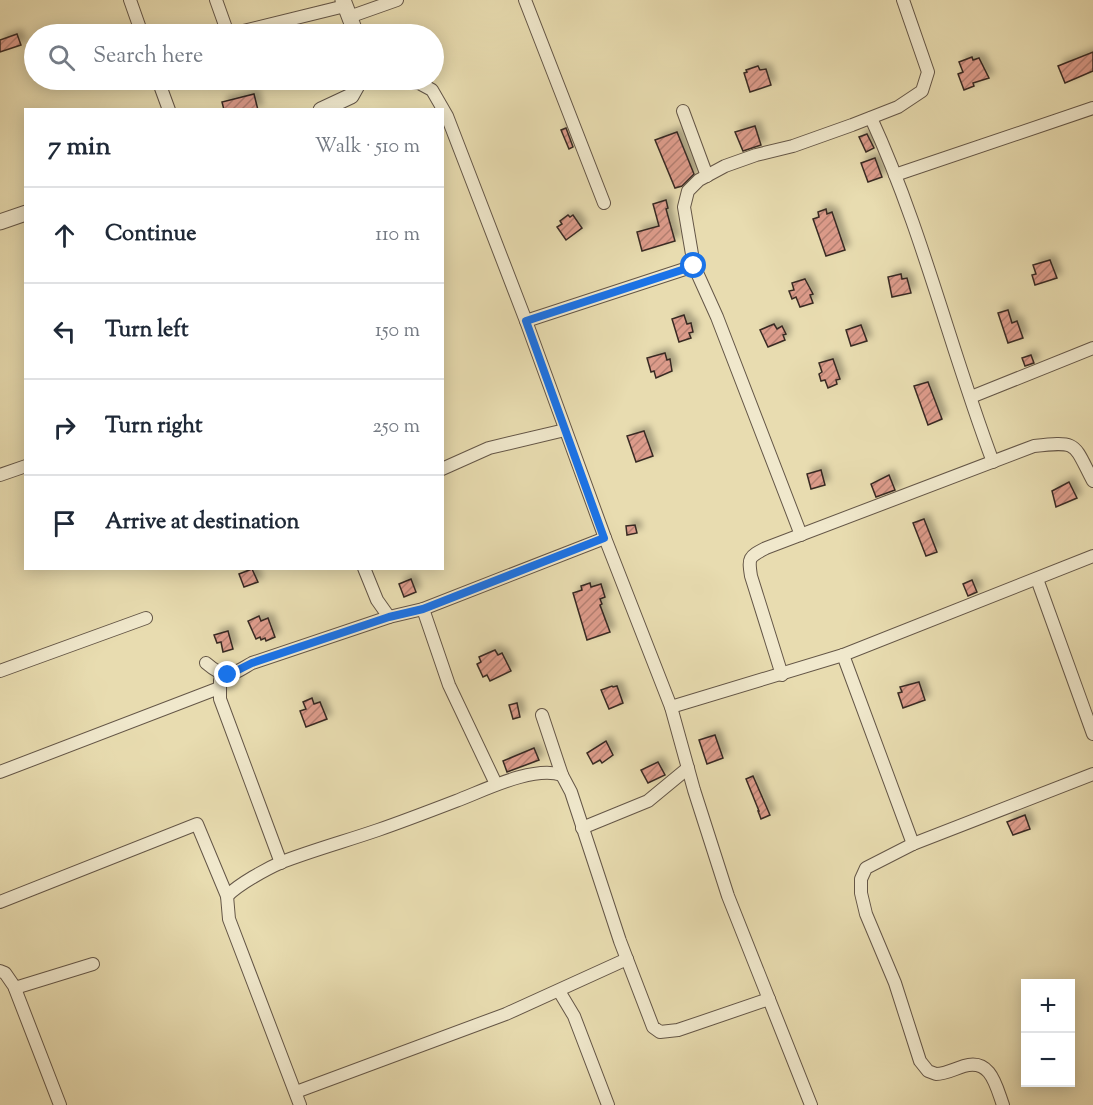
<!DOCTYPE html>
<html lang="en">
<head>
<meta charset="utf-8">
<style>
	:root { --surface:#fff; --page:#f6f6f7; --text:#1f2937; --muted:#747a83; --line:#e0e1e3 }
	body { margin:0; font-family:"Sorts Mill Goudy",serif; background:var(--page); color:var(--text) }
	.controls { position:absolute; right:18px; bottom:18px; display:grid; overflow:hidden; border-radius:0px; box-shadow:0 3px 15px #0003 }
	.controls button { width:54px; height:54px; display:grid; place-items:center; padding:0; border:0; border-bottom:2px solid var(--line); background:var(--surface); color:var(--text); font:30px sans-serif }
	.stop { position:absolute; width:18px; height:18px; margin:-14px; border:4px solid #1a73e8; border-radius:50%; background:#fff }
	.stop.end { background:#1a73e8; border-color:#fff; box-shadow:0 2px 6px #0008 }
	.list { margin:0; padding:0; list-style:none }
	h2 { display:flex; justify-content:space-between; align-items:center; height:78px; margin:0; padding:0 24px; font-size:26px }
	h2 small { font-size:20px; font-weight:400; color:var(--muted) }
	.list li { display:grid; grid-template-columns:39px 1fr auto; gap:18px; align-items:center; box-sizing:border-box; height:96px; padding:0 24px; border-top:2px solid var(--line) }
	.list b { display:block; font-size:22px; white-space:nowrap }
	.list em { font-size:20px; font-style:normal; color:var(--muted) }
	.icon { flex:none; width:33px; height:33px; fill:none; stroke:currentColor; stroke-width:2; stroke-linecap:round; stroke-linejoin:round }
	.map { position:relative; flex:none; width:1093px; height:1105px; overflow:hidden }
	.search { position:absolute; background:var(--surface); box-shadow:0 3px 15px #0003; left:24px; top:24px; width:420px; height:66px; display:flex; align-items:center; gap:15px; box-sizing:border-box; padding:0 21px; border-radius:33px; color:var(--muted); font-size:22px }
	.panel { position:absolute; background:var(--surface); box-shadow:0 3px 15px #0003; left:24px; top:108px; width:420px; height:462px; border-radius:0px }
	.map>svg:first-child { display:block }
</style>
</head>
<body>
<div class="map">
<svg width="1093" height="1105" viewBox="0 0 1093 1105">
	<defs>
		<pattern id="building-hatch" width="6" height="6" patternUnits="userSpaceOnUse" patternTransform="scale(1.5)"><rect width="6" height="6" fill="#dc9b8a"/><path d="M-1 1l2-2M0 6l6-6M5 7l2-2" fill="none" stroke="#b37f71"/></pattern>
		<filter id="shadow"><feDropShadow dx="5" dy="-5" stdDeviation="3" flood-color="#0004"/></filter>
	</defs>
	<rect width="100%" height="100%" fill="#e8dcb0"/>
	<filter id="stains"><feTurbulence type="fractalNoise" baseFrequency=".00333" numOctaves="4"/><feColorMatrix values="0 0 0 0 .2 0 0 0 0 .09 0 0 0 0 .02 0 0 0 .5 -.17"/></filter>
	<radialGradient id="worn" r=".72"><stop offset=".6" stop-color="#630" stop-opacity="0"/><stop offset="1" stop-color="#630" stop-opacity=".3"/></radialGradient>
	<g fill="url(#building-hatch)" stroke="#382a24" stroke-width="1.5" filter="url(#shadow)">
		<path d="M 17,34 L 21,45 L 0,52 L 0,40 Z"/>
		<path d="M 1093,52 L 1093,71 L 1065,83 L 1058,66 Z"/>
		<path d="M 972,57 L 973,60 L 979,58 L 989,78 L 973,83 L 974,86 L 964,90 L 958,74 L 963,72 L 959,62 Z"/>
		<path d="M 758,66 L 760,70 L 766,69 L 771,85 L 750,92 L 744,73 L 747,72 L 746,70 Z"/>
		<path d="M 254,94 L 258,110 L 224,110 L 222,102 Z"/>
		<path d="M 755,126 L 761,145 L 743,151 L 735,132 Z"/>
		<path d="M 566,128 L 573,147 L 569,149 L 561,130 Z"/>
		<path d="M 677,132 L 694,174 L 682,186 L 675,188 L 655,140 Z"/>
		<path d="M 867,134 L 874,148 L 866,152 L 859,137 Z"/>
		<path d="M 875,158 L 882,177 L 868,182 L 861,163 Z"/>
		<path d="M 666,200 L 668,208 L 666,209 L 675,241 L 642,251 L 637,232 L 659,226 L 653,204 Z"/>
		<path d="M 826,209 L 827,214 L 832,212 L 845,250 L 826,256 L 813,219 L 819,217 L 818,212 Z"/>
		<path d="M 568,215 L 570,217 L 573,215 L 582,228 L 566,240 L 557,227 L 562,224 L 560,221 Z"/>
		<path d="M 1050,260 L 1057,278 L 1035,285 L 1032,275 L 1036,274 L 1033,265 Z"/>
		<path d="M 901,274 L 902,279 L 907,278 L 911,293 L 892,297 L 888,277 Z"/>
		<path d="M 805,279 L 813,294 L 810,295 L 813,303 L 800,307 L 796,297 L 792,299 L 789,291 L 794,290 L 792,283 Z"/>
		<path d="M 1008,310 L 1012,323 L 1017,321 L 1023,338 L 1008,343 L 998,313 Z"/>
		<path d="M 684,315 L 687,324 L 691,323 L 693,332 L 689,333 L 691,338 L 679,342 L 672,319 Z"/>
		<path d="M 774,324 L 777,329 L 782,326 L 786,334 L 783,335 L 785,340 L 768,347 L 760,330 Z"/>
		<path d="M 861,325 L 867,341 L 851,346 L 846,330 Z"/>
		<path d="M 665,353 L 667,360 L 670,359 L 672,371 L 656,378 L 654,371 L 651,372 L 647,358 Z"/>
		<path d="M 1031,355 L 1034,363 L 1025,366 L 1022,358 Z"/>
		<path d="M 833,359 L 840,379 L 836,380 L 837,384 L 828,388 L 825,380 L 821,381 L 819,374 L 822,372 L 819,363 Z"/>
		<path d="M 928,382 L 942,419 L 928,425 L 914,386 Z"/>
		<path d="M 644,431 L 653,456 L 636,462 L 627,436 Z"/>
		<path d="M 821,470 L 825,485 L 811,489 L 807,474 Z"/>
		<path d="M 889,475 L 895,490 L 876,497 L 871,484 Z"/>
		<path d="M 1069,482 L 1077,498 L 1056,507 L 1052,491 Z"/>
		<path d="M 924,519 L 937,552 L 926,556 L 913,523 Z"/>
		<path d="M 635,525 L 637,533 L 627,535 L 626,526 Z"/>
		<path d="M 252,569 L 258,582 L 244,587 L 239,574 Z"/>
		<path d="M 411,579 L 416,592 L 404,597 L 399,584 Z"/>
		<path d="M 972,580 L 977,592 L 968,596 L 963,584 Z"/>
		<path d="M 590,583 L 591,587 L 601,584 L 605,597 L 600,599 L 602,604 L 600,605 L 610,632 L 587,640 L 573,593 L 582,590 L 581,586 Z"/>
		<path d="M 259,616 L 261,621 L 268,618 L 275,637 L 266,641 L 265,638 L 261,640 L 260,637 L 256,639 L 248,621 Z"/>
		<path d="M 228,631 L 233,649 L 223,652 L 221,642 L 217,643 L 214,635 Z"/>
		<path d="M 495,650 L 498,655 L 502,653 L 511,671 L 490,681 L 487,675 L 483,677 L 477,664 L 481,662 L 479,657 Z"/>
		<path d="M 919,682 L 925,700 L 903,708 L 898,693 L 902,692 L 900,687 Z"/>
		<path d="M 612,686 L 613,687 L 617,686 L 623,703 L 609,709 L 601,690 Z"/>
		<path d="M 312,698 L 314,704 L 320,702 L 327,719 L 306,727 L 300,711 L 306,709 L 303,702 Z"/>
		<path d="M 517,703 L 520,717 L 513,719 L 509,705 Z"/>
		<path d="M 715,735 L 723,758 L 707,764 L 699,740 Z"/>
		<path d="M 606,741 L 613,755 L 602,763 L 600,760 L 593,764 L 587,753 Z"/>
		<path d="M 534,748 L 539,760 L 507,772 L 503,761 Z"/>
		<path d="M 658,762 L 665,775 L 648,783 L 641,770 Z"/>
		<path d="M 753,776 L 770,815 L 761,819 L 758,811 L 759,811 L 746,779 Z"/>
		<path d="M 1025,815 L 1030,829 L 1013,835 L 1007,822 Z"/>
	</g>
	<g fill="none" stroke-linecap="round" stroke-linejoin="round">
		<g stroke="#645647" stroke-width="14">
			<g id="minor">
				<path d="M 130,0 L 142,34"/>
				<path d="M 216,0 L 226,28 L 228,31 L 235,33 L 345,6"/>
				<path d="M 525,0 L 604,203"/>
				<path d="M 349,17 L 397,0"/>
				<path d="M 158,80 L 169,110"/>
				<path d="M 390,80 L 419,83 L 432,90 L 447,116 L 526,321 L 605,538 L 671,707 L 694,790 L 728,896 L 811,1105"/>
				<path d="M 683,111 L 707,176"/>
				<path d="M 871,118 C 922,229 950,348 993,462"/>
				<path d="M 895,175 L 1093,108"/>
				<path d="M 694,266 L 684,207 L 688,191 L 699,180 L 725,166 L 756,155 L 793,146 L 852,125 L 898,107 L 922,91 L 928,72 L 903,0"/>
				<path d="M 526,321 L 694,266 L 717,317 L 801,535"/>
				<path d="M 971,397 L 1093,348"/>
				<path d="M 442,469 L 489,448 L 565,430"/>
				<path d="M 0,475 L 26,466"/>
				<path d="M 364,568 L 377,600 L 389,617"/>
				<path d="M 1037,579 L 1093,734"/>
				<path d="M 423,609 L 449,685 L 496,784"/>
				<path d="M 843,655 L 913,844"/>
				<path d="M 206,663 C 227,681 231,675 252,663 L 389,617 L 423,609 L 605,538"/>
				<path d="M 0,671 L 146,618"/>
				<path d="M 782,675 L 751,576 C 748,557 749,557 766,548 L 1034,446 C 1079,441 1073,443 1093,481"/>
				<path d="M 220,680 L 220,699 L 281,863"/>
				<path d="M 671,707 L 843,655 L 1093,556"/>
				<path d="M 542,715 L 562,775 L 571,792 L 620,941 L 653,1027 L 660,1032 L 678,1030 L 769,999"/>
				<path d="M 0,772 L 219,688"/>
				<path d="M 582,828 L 648,801 L 688,768"/>
				<path d="M 227,896 C 239,884 266,869 282,862 C 313,850 346,841 378,830 C 404,821 430,811 456,801 C 483,791 533,765 562,775"/>
				<path d="M 0,902 L 197,824 L 227,896 L 229,919 L 300,1105"/>
				<path d="M 0,971 L 5,973 L 14,986 L 60,1105"/>
				<path d="M 15,988 L 93,964"/>
				<path d="M 559,991 L 574,1016 L 608,1105"/>
				<path d="M 296,1092 L 506,1014 L 627,959"/>
				<path d="M 1003,1105 C 996,1086 991,1058 964,1066 C 954,1069 946,1074 936,1074 L 928,1071 L 920,1061 L 895,983 L 866,914 L 861,893 L 861,879 L 866,868 L 913,844 L 1093,774"/>
			</g>
		</g>
		<g stroke="#645647" stroke-width="17">
			<g id="tertiary">
				<path d="M 343,0 L 356,34"/>
				<path d="M 321,110 L 351,96 L 360,80"/>
				<path d="M 0,222 L 26,213"/>
			</g>
		</g>
		<use href="#minor" stroke="#f0e8cc" stroke-width="12"/>
		<use href="#tertiary" stroke="#f0e8cc" stroke-width="15"/>
	</g>
	<g fill="none" stroke-linecap="round" stroke-linejoin="round">
		<path stroke="#1a73e8" stroke-width="8" d="M 228,675 L 252,663 L 389,617 L 423,609 L 604,538 L 526,321 L 694,266"/>
	</g>
	<rect width="100%" height="100%" filter="url(#stains)"/>
	<rect width="100%" height="100%" fill="url(#worn)"/>
</svg>
<div class="controls">
<button>+</button>
<button>−</button>
</div>
<div class="stop" style="left:694px;top:266px"></div>
<div class="stop end" style="left:228px;top:675px"></div>
<div class="search"><svg class="icon" aria-label="search" viewBox="0 0 24 24"><circle cx="10" cy="10" r="6"/><path d="M15 15l6 6"/></svg>Search here</div>
<section class="panel">
<h2>7 min<small>Walk · 510 m</small></h2>
<ul class="list">
<li><svg class="icon" aria-label="ahead" viewBox="0 0 24 24"><path d="M12 20V5M6 11l6-6 6 6"/></svg><div><b>Continue</b></div><em>110 m</em></li>
<li><svg class="icon" aria-label="left" viewBox="0 0 24 24"><path d="M17 20v-9H6M10 6l-5 5 5 5"/></svg><div><b>Turn left</b></div><em>150 m</em></li>
<li><svg class="icon" aria-label="right" viewBox="0 0 24 24"><path d="M7 20v-9h11M14 6l5 5-5 5"/></svg><div><b>Turn right</b></div><em>250 m</em></li>
<li><svg class="icon" aria-label="arrive" viewBox="0 0 24 24"><path d="M6 21V4h12l-3 4 3 4H6"/></svg><div><b>Arrive at destination</b></div></li>
</ul>
</section>
</div>
</body>
</html>
